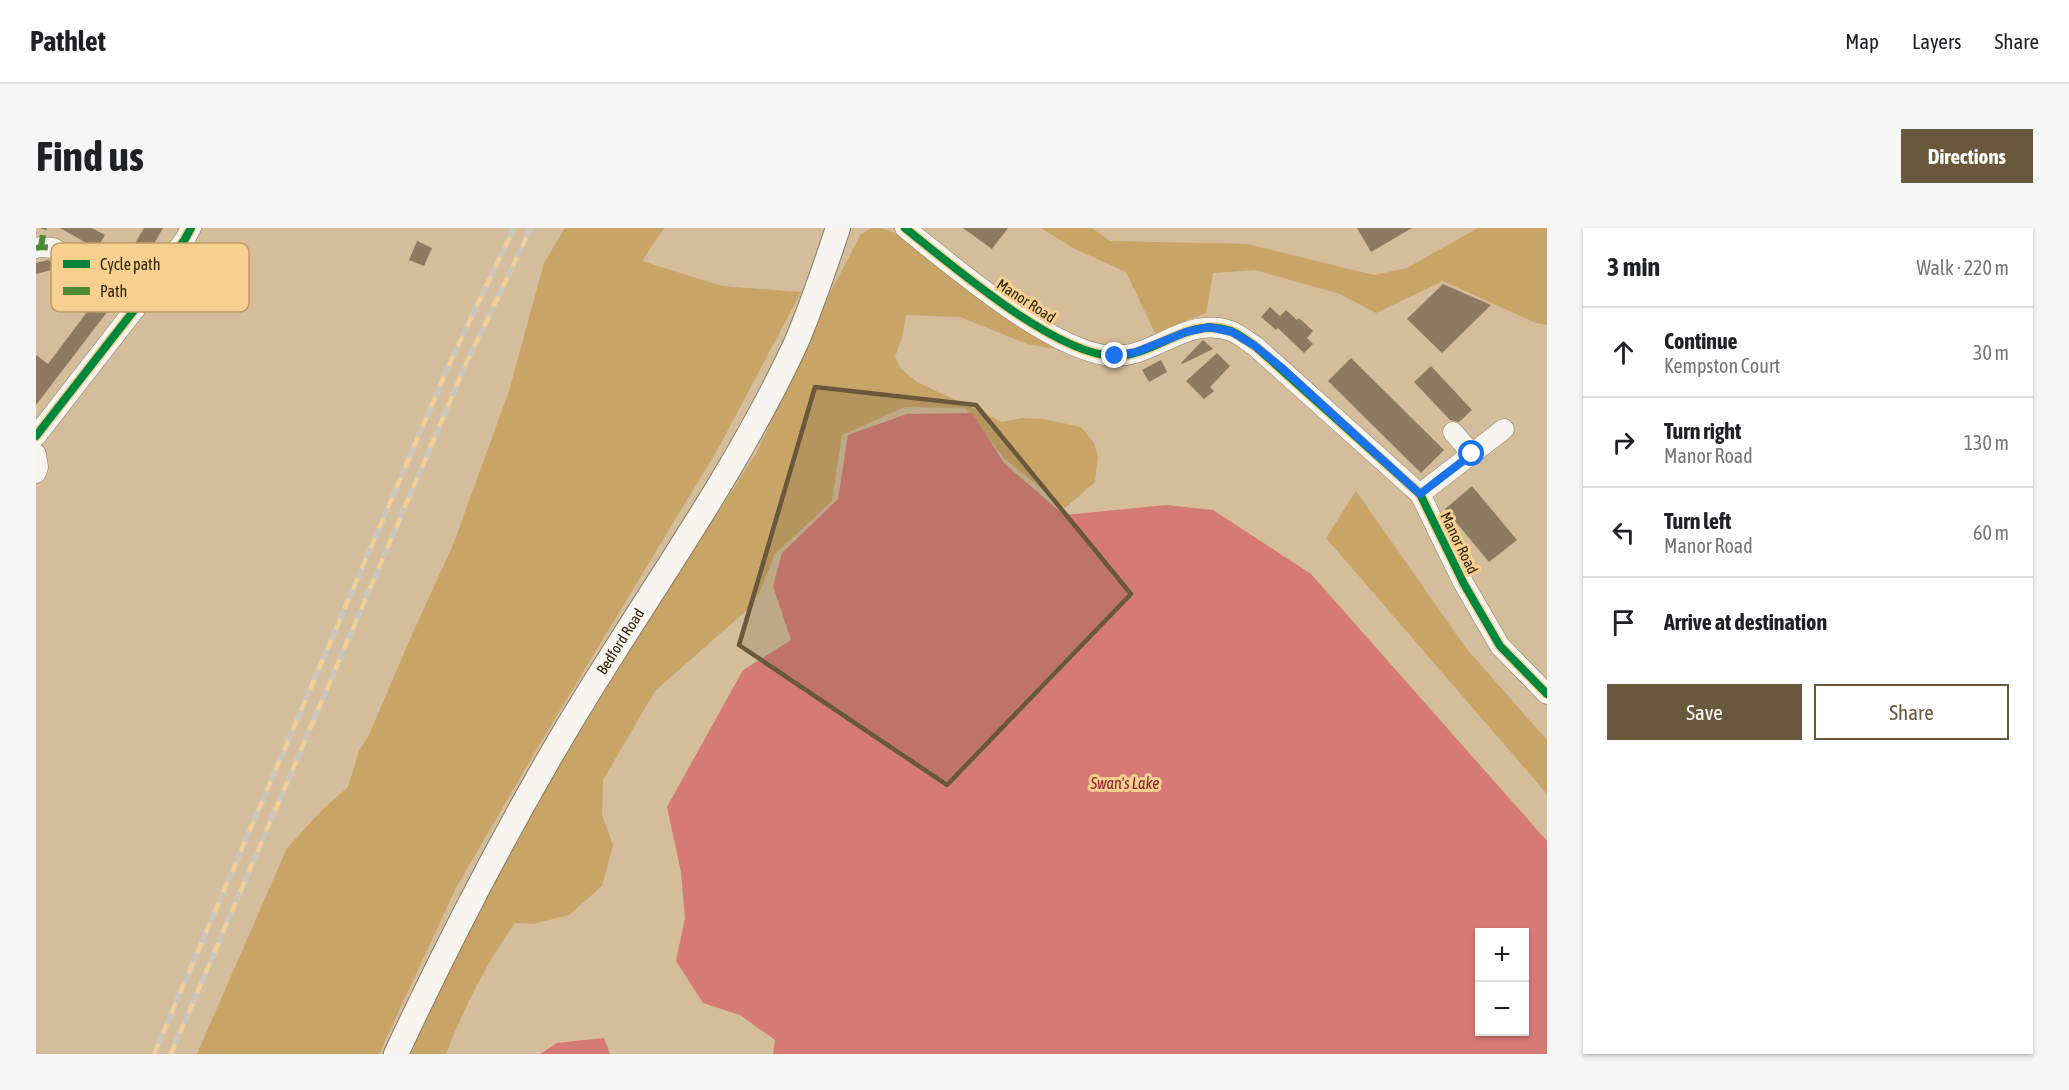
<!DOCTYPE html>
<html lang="en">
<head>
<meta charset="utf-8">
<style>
	:root { --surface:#fff; --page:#f6f6f6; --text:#202124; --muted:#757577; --line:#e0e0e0; --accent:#69583b }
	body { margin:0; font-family:"Asap Condensed",sans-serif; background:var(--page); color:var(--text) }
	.controls { position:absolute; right:18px; bottom:18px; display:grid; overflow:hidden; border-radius:0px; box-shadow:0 2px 4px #0004 }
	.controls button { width:54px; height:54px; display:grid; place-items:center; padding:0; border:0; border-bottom:2px solid var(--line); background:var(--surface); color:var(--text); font:30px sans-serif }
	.stop { position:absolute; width:18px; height:18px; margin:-14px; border:4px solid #1a73e8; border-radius:50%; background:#fff }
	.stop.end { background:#1a73e8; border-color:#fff; box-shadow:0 2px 6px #0008 }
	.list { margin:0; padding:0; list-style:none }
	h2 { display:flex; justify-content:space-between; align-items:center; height:78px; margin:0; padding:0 24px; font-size:26px }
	h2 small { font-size:20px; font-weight:400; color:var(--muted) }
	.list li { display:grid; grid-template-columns:39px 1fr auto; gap:18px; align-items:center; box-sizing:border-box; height:90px; padding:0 24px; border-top:2px solid var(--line) }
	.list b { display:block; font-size:22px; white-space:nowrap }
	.list p { margin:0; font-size:20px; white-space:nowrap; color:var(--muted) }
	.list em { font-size:20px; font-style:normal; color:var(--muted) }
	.actions { display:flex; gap:12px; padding:18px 24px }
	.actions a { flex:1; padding:14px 0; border:2px solid var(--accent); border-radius:0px; text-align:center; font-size:21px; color:var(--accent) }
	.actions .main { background:var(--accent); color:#fff }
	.icon { flex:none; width:33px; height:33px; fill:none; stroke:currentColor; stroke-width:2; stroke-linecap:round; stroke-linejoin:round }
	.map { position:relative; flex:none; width:1511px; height:826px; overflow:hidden; border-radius:0px }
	header { display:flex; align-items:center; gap:36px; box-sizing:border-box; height:84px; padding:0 30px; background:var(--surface); border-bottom:2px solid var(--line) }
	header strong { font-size:28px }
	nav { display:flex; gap:33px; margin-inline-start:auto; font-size:21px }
	.intro { display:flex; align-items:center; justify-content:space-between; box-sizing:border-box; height:144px; padding:0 36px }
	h1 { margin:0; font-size:42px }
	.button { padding:15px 27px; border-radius:0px; background:var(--accent); color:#fff; font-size:21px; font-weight:700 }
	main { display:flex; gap:36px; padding:0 36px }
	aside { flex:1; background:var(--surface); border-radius:0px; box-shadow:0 2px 4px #0004 }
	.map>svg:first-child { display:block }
</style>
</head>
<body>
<header>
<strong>Pathlet</strong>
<nav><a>Map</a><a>Layers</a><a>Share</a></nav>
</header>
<div class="intro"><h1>Find us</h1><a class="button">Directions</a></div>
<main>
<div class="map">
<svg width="1511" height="826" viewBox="0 0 1511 826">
	<rect width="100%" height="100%" fill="#d3bd9b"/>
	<g fill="#c8a466">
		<path d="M 529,0 L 628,0 L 606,33 L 686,58 L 765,64 L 683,219 L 503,517 L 420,660 L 343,826 L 161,826 L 251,620 L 287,581 L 312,559 L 323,523 L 333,507 L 374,411 L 417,317 L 473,163 L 508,35 Z"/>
		<path d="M 836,0 L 845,0 L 859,5 L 929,60 L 1019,121 L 991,116 L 924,89 L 870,87 L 866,110 L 859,129 L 865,141 L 881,154 L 966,194 L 986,190 L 1008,191 L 1045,199 L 1058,215 L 1062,228 L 1059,254 L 1029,280 L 968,230 L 929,180 L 869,179 L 806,207 L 796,273 L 739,326 L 724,364 L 711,382 L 619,463 L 567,552 L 566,587 L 577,617 L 566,658 L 533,687 L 497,696 L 479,695 C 450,736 428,779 410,826 L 369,826 L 444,674 L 534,519 L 635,357 L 721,224 L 793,67 L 825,6 Z"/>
		<path d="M 1005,0 L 1056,0 L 1074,13 L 1211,16 L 1338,47 L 1371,40 L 1442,0 L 1511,0 L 1511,97 L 1500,95 L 1407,53 L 1340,85 L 1304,66 L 1219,42 L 1177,45 L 1170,85 L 1119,105 L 1090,44 L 1039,21 Z"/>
		<path d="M 1320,263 L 1430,420 L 1511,512 L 1511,566 L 1290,310 Z"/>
	</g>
	<g fill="#d67a75" fill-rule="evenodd">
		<path d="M 936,185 L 968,235 L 1028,287 L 1130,277 L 1177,282 L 1275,346 L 1511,613 L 1511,826 L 737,826 L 739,812 L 704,787 L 667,775 L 640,733 L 649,690 L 645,644 L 631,579 L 707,442 L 755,412 L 737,358 L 746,325 L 802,271 L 812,207 L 871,186 ZM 1488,704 L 1488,804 L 1444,804 L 1444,704 Z"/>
		<path d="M 568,810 L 574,826 L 504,826 L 521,815 Z"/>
	</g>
	<g fill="#8e7a61">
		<path d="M 24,0 L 56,0 L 69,7 L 61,21 Z"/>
		<path d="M 108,0 L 127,0 L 104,40 L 105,41 L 94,56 L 83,44 L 98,23 L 95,22 Z"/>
		<path d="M 927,0 L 972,0 L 956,21 Z"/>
		<path d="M 1321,0 L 1376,0 L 1335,24 Z"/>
		<path d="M 381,13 L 396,20 L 388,38 L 373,32 Z"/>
		<path d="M 12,32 L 26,39 L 0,46 L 0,35 Z"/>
		<path d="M 1407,56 L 1455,77 L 1406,125 L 1371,91 Z"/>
		<path d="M 66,64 L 78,75 L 0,177 L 0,127 L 12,136 Z"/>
		<path d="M 1234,79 L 1244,88 L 1250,82 L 1261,92 L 1263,90 L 1277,103 L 1271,110 L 1277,116 L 1268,125 L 1242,100 L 1240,102 L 1225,89 Z"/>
		<path d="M 1167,112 L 1177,121 L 1146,136 L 1145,135 Z"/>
		<path d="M 1181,125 L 1194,138 L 1174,159 L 1178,163 L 1168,171 L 1150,153 Z"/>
		<path d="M 1315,130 L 1408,222 L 1385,245 L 1292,153 Z"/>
		<path d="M 1125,132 L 1131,144 L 1113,154 L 1106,142 Z"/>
		<path d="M 1395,138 L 1436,182 L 1423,194 L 1414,192 L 1378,154 Z"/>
		<path d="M 1436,258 L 1481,312 L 1453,334 L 1409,281 Z"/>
	</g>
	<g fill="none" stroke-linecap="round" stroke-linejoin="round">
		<g stroke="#897a61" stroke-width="21">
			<g id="minor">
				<path d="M 869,0 C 917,38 1017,125 1077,128 C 1119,129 1152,87 1195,103 C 1203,106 1211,113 1219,118 L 1384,266 L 1428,356 L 1464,418 L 1511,466"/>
				<path d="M 0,20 L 5,19 L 17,20 L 75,53 L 99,81"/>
				<path d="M 1417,204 L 1436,226"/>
				<path d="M 0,208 L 99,81 L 149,11 L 155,0"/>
				<path d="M 0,226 L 2,239 L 0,245"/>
				<path d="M 1384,266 L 1468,201"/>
			</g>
		</g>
		<g stroke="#897a61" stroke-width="26">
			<g id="major">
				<path id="s1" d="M 360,826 C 412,715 468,606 531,500 C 607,372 697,251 760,115 C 776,78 789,39 802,0"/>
			</g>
		</g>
		<use href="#minor" stroke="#f8f5f0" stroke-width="20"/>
		<use href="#major" stroke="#f8f5f0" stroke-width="24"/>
		<g stroke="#cbc5ba" stroke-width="6">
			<g id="rail">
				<path d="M 118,826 L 416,130 L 478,0"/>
				<path d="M 135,826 L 430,136 L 495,0"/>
			</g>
		</g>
		<use href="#rail" stroke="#f7d090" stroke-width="4" stroke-dasharray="11" stroke-linecap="butt"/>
		<g stroke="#4c8b34" stroke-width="6" stroke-dasharray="12 6" stroke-linecap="butt">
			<path d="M 5,19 L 8,0"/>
			<path d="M 0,20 L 5,19 L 17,20 L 75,53 L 99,81"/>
		</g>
		<g stroke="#f7d090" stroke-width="11">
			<g id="cycleway">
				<path d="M 869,0 C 917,38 1017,125 1077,128 C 1119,129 1152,87 1195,103 C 1203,106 1211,113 1219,118 L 1384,266 L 1428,356 L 1464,418 L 1511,466"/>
				<path d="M 0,208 L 99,81 L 149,11 L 155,0"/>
			</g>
		</g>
		<use href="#cycleway" stroke="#00873e" stroke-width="8"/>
	</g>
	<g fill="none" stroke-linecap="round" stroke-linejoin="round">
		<path stroke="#1a73e8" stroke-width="8" d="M 1079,128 L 1100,124 L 1150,104 L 1173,99 L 1196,104 L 1219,118 L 1245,139 L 1384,266 L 1436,226"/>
	</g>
	<path fill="#69583b" fill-opacity="0.2" stroke="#69583b" stroke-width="4.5" stroke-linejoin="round" d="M 779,159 L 940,177 L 1095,366 L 911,557 L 703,417 Z"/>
	<g text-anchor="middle" stroke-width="6" stroke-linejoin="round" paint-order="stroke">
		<g font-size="15" fill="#302107" stroke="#f7d090">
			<text transform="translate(990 73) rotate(33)" y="5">Manor Road</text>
			<text transform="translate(1423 315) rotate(64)" y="5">Manor Road</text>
			<text dy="5" stroke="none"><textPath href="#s1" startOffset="470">Bedford Road</textPath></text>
		</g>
		<g font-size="16" font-style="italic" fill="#8e1c2d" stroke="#f7d090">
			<text x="1089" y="561">Swan's Lake</text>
		</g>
	</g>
	<rect x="15" y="15" width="198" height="69" rx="9" fill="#f7d090" stroke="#bb9c67" stroke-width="1.5"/>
	<rect x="27" y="32" width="27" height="8" fill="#00873e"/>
	<rect x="27" y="59" width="27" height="8" fill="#4c8b34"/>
	<g font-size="16" fill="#302107">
		<text x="64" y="42">Cycle path</text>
		<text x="64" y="69">Path</text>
	</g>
</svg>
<div class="controls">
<button>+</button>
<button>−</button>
</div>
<div class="stop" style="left:1436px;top:226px"></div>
<div class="stop end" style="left:1079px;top:128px"></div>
</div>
<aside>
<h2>3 min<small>Walk · 220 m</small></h2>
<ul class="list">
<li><svg class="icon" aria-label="ahead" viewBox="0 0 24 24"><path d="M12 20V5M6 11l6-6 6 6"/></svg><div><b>Continue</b><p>Kempston Court</p></div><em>30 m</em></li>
<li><svg class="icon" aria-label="right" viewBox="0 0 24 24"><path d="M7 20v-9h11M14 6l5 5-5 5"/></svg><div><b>Turn right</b><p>Manor Road</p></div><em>130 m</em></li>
<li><svg class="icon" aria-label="left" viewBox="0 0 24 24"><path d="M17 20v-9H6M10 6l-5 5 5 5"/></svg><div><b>Turn left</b><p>Manor Road</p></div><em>60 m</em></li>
<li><svg class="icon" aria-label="arrive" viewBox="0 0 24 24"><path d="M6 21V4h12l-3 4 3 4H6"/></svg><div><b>Arrive at destination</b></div></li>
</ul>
<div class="actions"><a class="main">Save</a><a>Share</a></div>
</aside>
</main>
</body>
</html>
